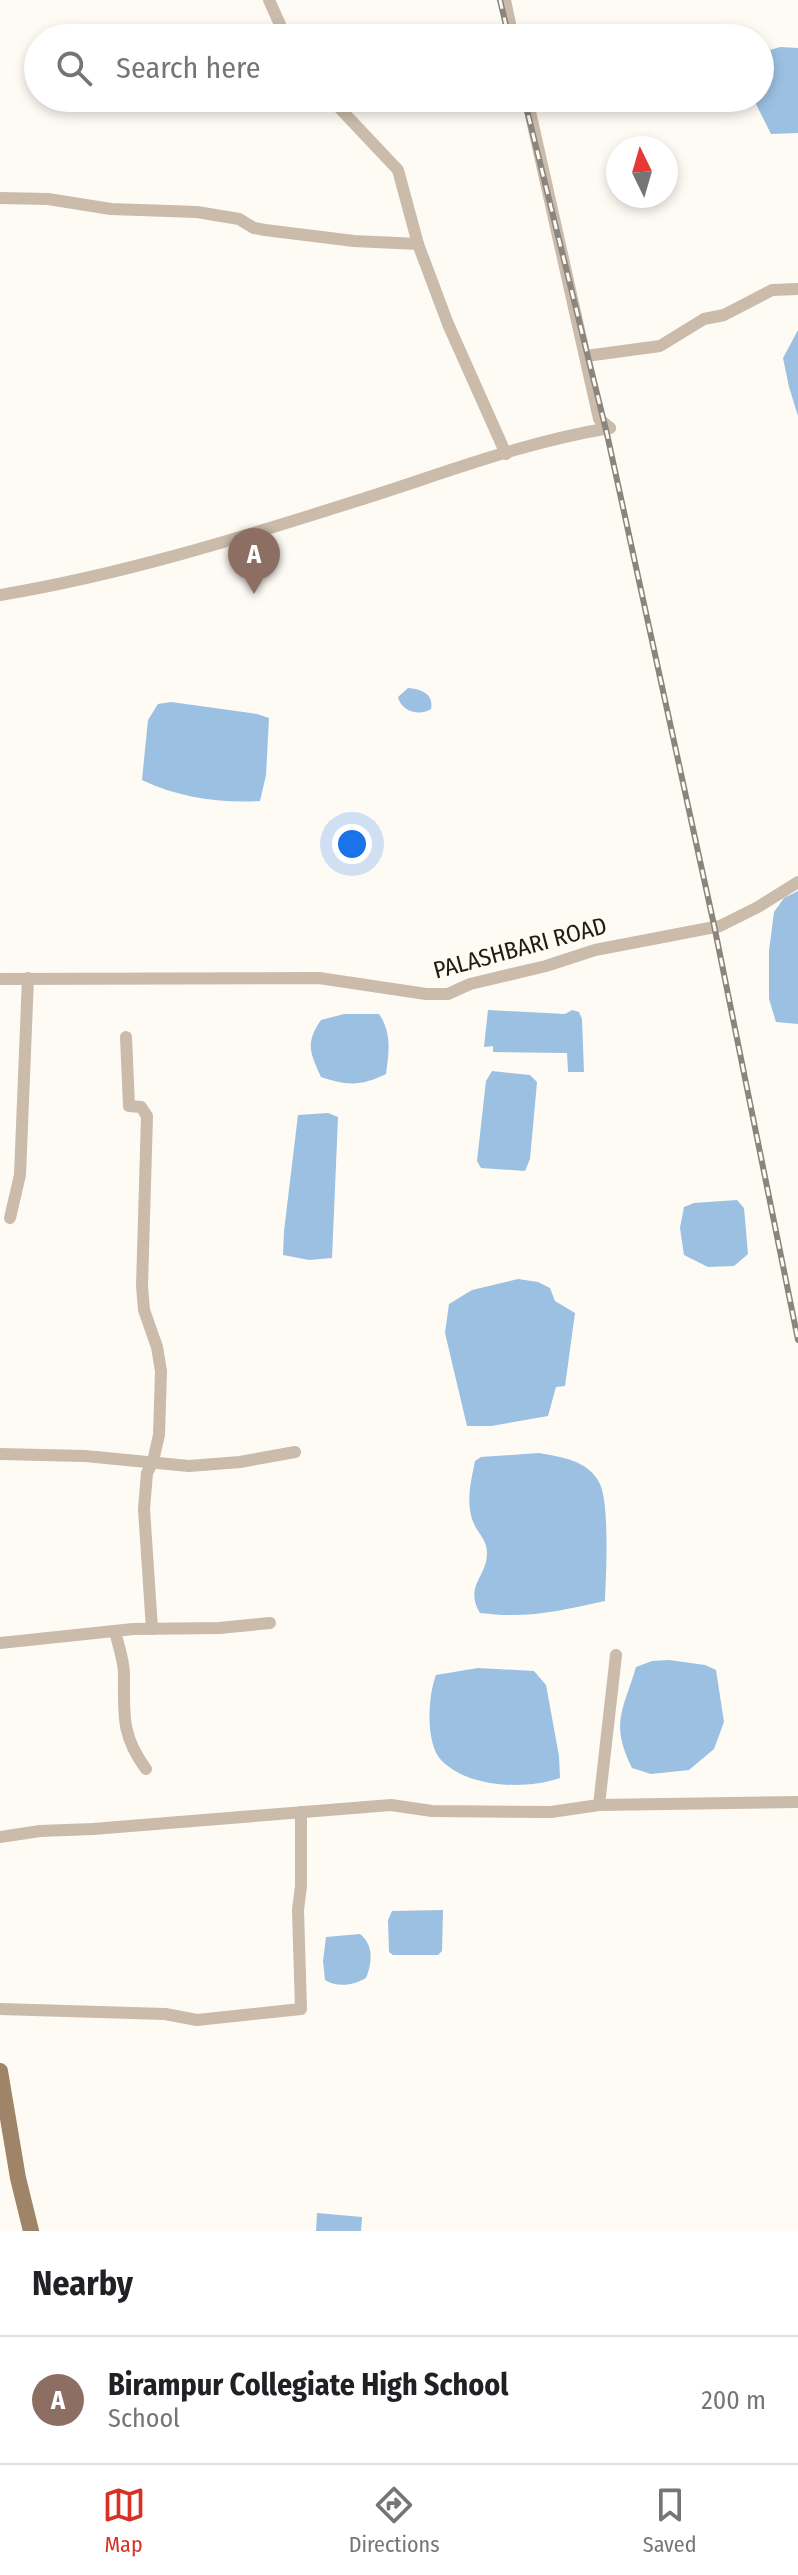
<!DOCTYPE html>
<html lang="en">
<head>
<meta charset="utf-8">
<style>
	:root { --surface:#fff; --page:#f6f6f6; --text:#202124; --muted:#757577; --line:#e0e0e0; --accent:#d93025 }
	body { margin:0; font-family:"Fira Sans Condensed",sans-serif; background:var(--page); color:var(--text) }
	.compass { position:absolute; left:606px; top:136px; width:72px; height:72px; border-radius:50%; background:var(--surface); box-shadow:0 4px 12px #0003; rotate:355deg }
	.you { position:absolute; left:352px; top:844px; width:28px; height:28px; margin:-20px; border:6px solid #fff; border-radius:50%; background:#1a73e8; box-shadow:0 0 0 12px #1a73e833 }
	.badge { display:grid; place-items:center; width:52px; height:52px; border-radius:50%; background:var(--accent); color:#fff; font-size:26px; font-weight:700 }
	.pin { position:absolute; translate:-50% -66px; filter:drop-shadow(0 2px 4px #0008) }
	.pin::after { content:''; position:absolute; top:42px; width:28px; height:24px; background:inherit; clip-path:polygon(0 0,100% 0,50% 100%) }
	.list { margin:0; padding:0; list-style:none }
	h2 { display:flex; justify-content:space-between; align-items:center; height:104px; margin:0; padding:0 32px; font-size:34px }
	h2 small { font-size:26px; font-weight:400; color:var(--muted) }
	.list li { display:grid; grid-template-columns:52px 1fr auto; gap:24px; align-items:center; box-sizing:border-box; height:128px; padding:0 32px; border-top:2px solid var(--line) }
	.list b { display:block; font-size:30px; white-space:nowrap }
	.list p { margin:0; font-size:26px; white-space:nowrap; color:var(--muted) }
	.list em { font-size:26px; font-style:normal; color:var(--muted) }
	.icon { flex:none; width:44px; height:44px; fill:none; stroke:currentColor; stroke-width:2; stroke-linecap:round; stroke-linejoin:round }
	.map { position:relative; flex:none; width:798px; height:2231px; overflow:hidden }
	.search { position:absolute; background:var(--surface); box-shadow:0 4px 12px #0003; left:24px; right:24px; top:24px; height:88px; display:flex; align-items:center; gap:20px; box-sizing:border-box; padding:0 28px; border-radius:44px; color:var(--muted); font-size:30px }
	.sheet { height:232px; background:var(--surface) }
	nav { display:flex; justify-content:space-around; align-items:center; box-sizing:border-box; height:112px; border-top:2px solid var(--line); background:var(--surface); font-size:22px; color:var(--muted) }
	nav a { display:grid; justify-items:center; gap:4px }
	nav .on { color:var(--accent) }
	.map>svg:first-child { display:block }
</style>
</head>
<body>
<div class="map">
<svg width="798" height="2231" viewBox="0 0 798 2231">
	<rect width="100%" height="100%" fill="#fefaf4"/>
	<g fill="#9bc0e2">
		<path d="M 780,47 L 798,48 L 798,133 L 771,134 L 753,98 L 760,98 L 760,53 Z"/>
		<path d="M 798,330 L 798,416 L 789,387 L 783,358 Z"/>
		<path d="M 408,688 C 421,689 434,694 431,709 C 419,717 401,711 398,697 Z"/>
		<path d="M 171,702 L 257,714 L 269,718 L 266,775 L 260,801 C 218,803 180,798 142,780 L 148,720 L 158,704 Z"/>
		<path d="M 798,891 L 798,1024 L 776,1022 L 769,999 L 769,951 L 774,912 L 784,898 Z"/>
		<path d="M 488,1010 L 565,1014 L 572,1010 L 579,1012 L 582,1019 L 584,1072 L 568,1072 L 567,1053 L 493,1052 L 493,1046 L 484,1047 Z"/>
		<path d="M 344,1014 L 379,1014 C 392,1033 389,1052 386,1074 C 362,1086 347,1086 321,1077 C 310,1053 305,1043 321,1020 Z"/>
		<path d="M 492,1071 L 530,1075 L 537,1082 L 530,1159 L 525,1171 L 481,1168 L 477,1161 L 486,1081 Z"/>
		<path d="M 328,1113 L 338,1117 L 332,1258 L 309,1260 L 283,1255 L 284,1231 L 298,1115 Z"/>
		<path d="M 737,1200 L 744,1208 L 748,1254 L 734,1266 L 708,1267 L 684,1255 L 680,1228 L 684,1207 L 694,1203 Z"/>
		<path d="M 518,1279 L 538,1282 L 550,1288 L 555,1301 L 575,1313 L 565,1386 L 556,1387 L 548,1416 L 491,1426 L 467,1426 L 445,1333 L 449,1304 L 472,1290 Z"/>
		<path d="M 539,1453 C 561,1457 587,1460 599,1482 C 610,1501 606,1576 605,1601 C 558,1611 529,1619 480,1613 C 464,1586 487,1577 487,1553 C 487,1540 479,1535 474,1524 C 465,1504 471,1481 475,1461 L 481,1457 Z"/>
		<path d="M 669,1660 L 705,1665 L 716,1670 L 724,1722 L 714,1749 L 689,1770 L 651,1774 L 632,1768 C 610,1723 623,1711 636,1667 L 652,1661 Z"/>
		<path d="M 478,1668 L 534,1671 L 546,1685 L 559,1756 L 560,1778 C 524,1790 468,1788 441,1760 C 425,1743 428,1695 436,1675 Z"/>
		<path d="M 443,1910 L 442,1951 L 438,1955 L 393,1955 L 389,1952 L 388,1920 L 392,1911 Z"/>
		<path d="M 360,1934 C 374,1945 372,1963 366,1978 C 354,1985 338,1988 325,1980 L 323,1961 L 326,1937 Z"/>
		<path d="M 317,2213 L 362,2217 L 361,2231 L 316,2231 Z"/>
	</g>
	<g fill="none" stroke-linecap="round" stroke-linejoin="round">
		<g stroke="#cabbab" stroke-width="12">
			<path d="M 269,0 L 286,38"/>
			<path d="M 505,0 L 513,38"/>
			<path d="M 330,98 L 398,170 L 418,244 L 448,324 L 506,454"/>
			<path d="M 527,98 L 599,419 L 610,428"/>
			<path d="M 0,198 L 48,199 L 111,209 L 197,212 L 239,219 L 254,228 L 265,230 L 354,241 L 418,244"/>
			<path d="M 586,356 L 660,346 L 704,319 L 724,315 L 772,290 L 798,289"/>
			<path d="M 0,595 C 120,575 237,539 353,502 C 437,476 522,442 610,428"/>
			<path d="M 0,979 L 319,978 L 426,994 L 448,994 L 470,984 L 546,966 L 595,950 L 720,926 L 758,907 L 798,882"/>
			<path d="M 126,1037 L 129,1106 L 141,1107 L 147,1116 L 142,1286 L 144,1310 L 157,1347 L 161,1371 L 159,1435 L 153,1461 L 147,1473 L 144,1509 L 152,1629"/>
			<path d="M 10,1218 L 20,1175 L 28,978"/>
			<path d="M 0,1454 L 85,1456 L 189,1466 L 240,1462 L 295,1452"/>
			<path d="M 115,1631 C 118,1645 124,1660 124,1674 C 124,1715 121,1735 146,1769"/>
			<path d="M 0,1643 L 133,1629 L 219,1628 L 270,1623"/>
			<path d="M 599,1805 L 616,1655"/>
			<path d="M 0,1837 L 40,1831 L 93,1829 L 391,1805 L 432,1811 L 551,1812 L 599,1805 L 798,1802"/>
			<path d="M 0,2009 L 165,2014 L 197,2020 L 301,2009 L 298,1910 L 301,1886 L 301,1812"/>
		</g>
		<path stroke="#a08468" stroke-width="16" d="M 0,2071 L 18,2178 L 31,2231"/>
		<g stroke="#8a857d" stroke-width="6">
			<g id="rail">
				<path d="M 500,0 L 509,38"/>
				<path d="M 524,98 L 607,434 L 714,925 L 798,1340"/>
			</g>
		</g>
		<use href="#rail" stroke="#fefaf4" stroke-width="3" stroke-dasharray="9" stroke-linecap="butt"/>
	</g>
	<g text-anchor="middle" stroke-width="7" stroke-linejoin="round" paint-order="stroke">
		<g font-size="24" fill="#221b11" stroke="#fefaf4">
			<text transform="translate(520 948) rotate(-15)" y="8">PALASHBARI ROAD</text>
		</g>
	</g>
</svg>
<svg class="compass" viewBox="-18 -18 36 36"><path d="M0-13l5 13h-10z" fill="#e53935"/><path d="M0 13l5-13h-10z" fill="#757577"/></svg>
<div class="you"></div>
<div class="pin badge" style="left:254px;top:594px;background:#8d6e63">A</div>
<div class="search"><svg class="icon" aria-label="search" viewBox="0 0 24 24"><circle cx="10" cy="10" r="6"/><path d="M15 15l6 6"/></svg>Search here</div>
</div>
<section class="sheet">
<h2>Nearby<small></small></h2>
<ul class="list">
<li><span class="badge" style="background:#8d6e63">A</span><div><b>Birampur Collegiate High School</b><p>School</p></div><em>200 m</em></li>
</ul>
</section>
<nav>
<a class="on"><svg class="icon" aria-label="map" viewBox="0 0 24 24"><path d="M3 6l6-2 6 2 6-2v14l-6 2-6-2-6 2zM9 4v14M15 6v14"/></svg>Map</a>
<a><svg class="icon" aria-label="directions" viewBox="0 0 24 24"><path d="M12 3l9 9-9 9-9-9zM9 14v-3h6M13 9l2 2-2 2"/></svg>Directions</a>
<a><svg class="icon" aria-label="saved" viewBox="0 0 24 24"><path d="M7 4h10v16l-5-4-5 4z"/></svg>Saved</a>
</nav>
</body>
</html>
